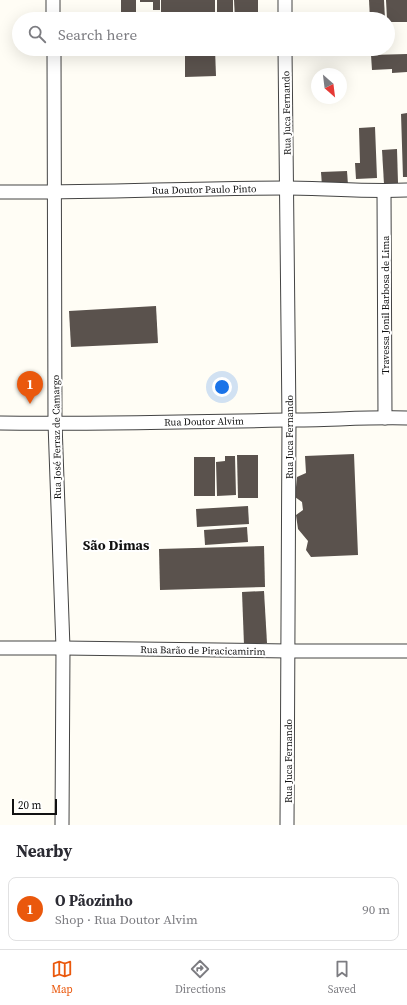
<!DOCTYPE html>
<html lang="en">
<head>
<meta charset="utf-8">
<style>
	:root { --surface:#fff; --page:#f2f2f3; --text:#2b2b33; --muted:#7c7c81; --line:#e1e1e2; --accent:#ea580c }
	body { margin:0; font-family:"Source Serif 4",serif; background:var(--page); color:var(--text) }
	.compass { position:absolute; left:311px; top:68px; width:36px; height:36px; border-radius:50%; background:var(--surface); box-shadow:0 4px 16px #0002; rotate:152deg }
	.scale { position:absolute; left:12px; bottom:10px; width:45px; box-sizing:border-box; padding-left:4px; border:2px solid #111; border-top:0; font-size:11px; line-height:14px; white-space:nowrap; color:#111; -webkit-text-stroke:3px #fff; paint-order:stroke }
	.you { position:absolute; left:222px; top:387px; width:14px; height:14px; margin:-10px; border:3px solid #fff; border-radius:50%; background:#1a73e8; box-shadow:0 0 0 6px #1a73e833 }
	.badge { display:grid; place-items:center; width:26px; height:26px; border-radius:50%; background:var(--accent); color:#fff; font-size:13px; font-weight:700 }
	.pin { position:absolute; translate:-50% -33px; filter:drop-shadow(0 1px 2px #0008) }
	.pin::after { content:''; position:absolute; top:21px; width:14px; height:12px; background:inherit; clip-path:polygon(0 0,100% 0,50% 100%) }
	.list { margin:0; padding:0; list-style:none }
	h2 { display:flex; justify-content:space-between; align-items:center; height:52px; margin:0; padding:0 16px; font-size:17px }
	h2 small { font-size:13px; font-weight:400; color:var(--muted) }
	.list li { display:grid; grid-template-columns:26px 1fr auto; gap:12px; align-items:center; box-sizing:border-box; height:64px; margin:0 8px 8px; padding:0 8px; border:1px solid var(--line); border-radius:8px }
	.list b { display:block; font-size:15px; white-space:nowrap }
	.list p { margin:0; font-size:13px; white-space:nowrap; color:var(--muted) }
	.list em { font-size:13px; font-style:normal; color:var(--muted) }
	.icon { flex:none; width:22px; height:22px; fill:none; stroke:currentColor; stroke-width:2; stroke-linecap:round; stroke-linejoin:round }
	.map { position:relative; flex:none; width:407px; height:825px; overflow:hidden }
	.search { position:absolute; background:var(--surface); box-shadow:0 4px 16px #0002; left:12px; right:12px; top:12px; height:44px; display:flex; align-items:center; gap:10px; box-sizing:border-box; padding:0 14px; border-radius:22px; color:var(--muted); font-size:15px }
	.sheet { height:124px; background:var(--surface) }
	nav { display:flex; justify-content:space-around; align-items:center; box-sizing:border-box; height:56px; border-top:1px solid var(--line); background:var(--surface); font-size:11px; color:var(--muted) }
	nav a { display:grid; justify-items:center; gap:2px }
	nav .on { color:var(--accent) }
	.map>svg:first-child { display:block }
</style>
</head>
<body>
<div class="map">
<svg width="407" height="825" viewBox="0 0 407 825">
	<rect width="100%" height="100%" fill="#fffdf5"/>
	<g fill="#5a524d">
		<rect x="121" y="0" width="15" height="19"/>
		<path d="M 140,0 L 160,0 L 160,10 L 153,10 L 153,2 L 140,2 Z"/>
		<rect x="161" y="0" width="54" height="19"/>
		<rect x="217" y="0" width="16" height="19"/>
		<path d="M 234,0 L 258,0 L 258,19 L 235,19 Z"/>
		<path d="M 369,0 L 384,0 L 385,19 L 370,19 Z"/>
		<path d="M 386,0 L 407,0 L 407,22 L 388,22 L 388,19 L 387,19 Z"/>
		<path d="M 339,15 L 359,16 L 359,19 L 339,19 Z"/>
		<path d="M 185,49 L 215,49 L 216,76 L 185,77 Z"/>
		<path d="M 338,49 L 358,49 L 358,56 L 338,55 Z"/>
		<path d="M 372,49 L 387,49 L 387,51 L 372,52 Z"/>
		<path d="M 407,54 L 407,72 L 392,73 L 392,69 L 372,70 L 371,55 Z"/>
		<path d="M 407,113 L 407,177 L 403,177 L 401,114 Z"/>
		<path d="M 375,127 L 377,178 L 356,179 L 355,163 L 360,163 L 359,128 Z"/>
		<path d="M 397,149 L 398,183 L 384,184 L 382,150 Z"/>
		<path d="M 347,171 L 348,185 L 322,186 L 321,172 Z"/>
		<path d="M 156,306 L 158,343 L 71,347 L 69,311 Z"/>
		<path d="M 354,454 L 358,555 L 311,557 L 306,550 L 308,541 L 298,529 L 296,515 L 303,510 L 302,502 L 295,497 L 297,477 L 306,473 L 305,456 Z"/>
		<path d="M 237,455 L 258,455 L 258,498 L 238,498 Z"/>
		<path d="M 225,456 L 235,456 L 236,495 L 217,496 L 216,462 L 225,461 Z"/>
		<rect x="194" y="457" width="21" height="39"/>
		<path d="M 248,506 L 249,524 L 197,527 L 196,509 Z"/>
		<path d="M 247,527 L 248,542 L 205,545 L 204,530 Z"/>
		<path d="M 264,546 L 265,587 L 160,590 L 159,549 Z"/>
		<path d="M 264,591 L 267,643 L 244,645 L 242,592 Z"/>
	</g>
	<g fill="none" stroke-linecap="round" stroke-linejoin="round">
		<g stroke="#444" stroke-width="15">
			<g id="street">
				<path d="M 53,0 L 53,19"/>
				<path d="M 285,0 L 285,19"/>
				<path d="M 54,49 L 55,423 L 63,648 L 62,825"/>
				<path d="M 285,49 L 289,420 L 287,825"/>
				<path d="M 384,191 L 385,418"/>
				<path d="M 0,192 C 95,193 190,188 286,188 C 326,188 366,192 407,190"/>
				<path d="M 0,423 C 96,424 192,422 289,420 C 328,420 368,417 407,418"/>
				<path d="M 0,648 L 63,648 L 288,651 L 407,651"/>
			</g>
		</g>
		<use href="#street" stroke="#fff" stroke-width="13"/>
	</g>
	<g text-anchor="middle" stroke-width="4" stroke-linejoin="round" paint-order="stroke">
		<g font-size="10" fill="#111" stroke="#fff">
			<text transform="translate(286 113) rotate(-91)" y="4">Rua Juca Fernando</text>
			<text transform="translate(204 189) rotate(-1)" y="4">Rua Doutor Paulo Pinto</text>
			<text transform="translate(385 305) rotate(-90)" y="4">Travessa Jonil Barbosa de Lima</text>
			<text transform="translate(204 421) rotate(-1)" y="4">Rua Doutor Alvim</text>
			<text transform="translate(56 437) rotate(-91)" y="4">Rua José Ferraz de Camargo</text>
			<text transform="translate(289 437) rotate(-90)" y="4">Rua Juca Fernando</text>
			<text transform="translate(203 650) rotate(1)" y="4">Rua Barão de Piracicamirim</text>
			<text transform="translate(288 761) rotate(-90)" y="4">Rua Juca Fernando</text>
		</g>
		<g font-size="14" font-weight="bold" fill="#111" stroke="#fff">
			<text x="116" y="550">São Dimas</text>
		</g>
	</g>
</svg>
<svg class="compass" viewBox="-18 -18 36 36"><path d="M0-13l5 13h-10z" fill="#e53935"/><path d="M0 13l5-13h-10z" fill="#7c7c81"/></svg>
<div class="scale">20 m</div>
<div class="you"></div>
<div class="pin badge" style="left:30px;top:404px">1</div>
<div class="search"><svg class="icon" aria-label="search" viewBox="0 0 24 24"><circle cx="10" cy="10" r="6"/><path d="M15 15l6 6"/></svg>Search here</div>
</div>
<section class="sheet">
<h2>Nearby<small></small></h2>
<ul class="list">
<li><span class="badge">1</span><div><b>O Pãozinho</b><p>Shop · Rua Doutor Alvim</p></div><em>90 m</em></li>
</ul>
</section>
<nav>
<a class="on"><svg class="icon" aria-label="map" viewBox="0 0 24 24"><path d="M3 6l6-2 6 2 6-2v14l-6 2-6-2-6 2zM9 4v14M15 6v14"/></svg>Map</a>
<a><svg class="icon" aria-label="directions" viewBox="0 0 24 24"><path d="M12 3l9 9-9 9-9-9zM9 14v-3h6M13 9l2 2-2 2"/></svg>Directions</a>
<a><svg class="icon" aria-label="saved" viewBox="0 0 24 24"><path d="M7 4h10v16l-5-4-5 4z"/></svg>Saved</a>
</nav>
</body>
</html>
